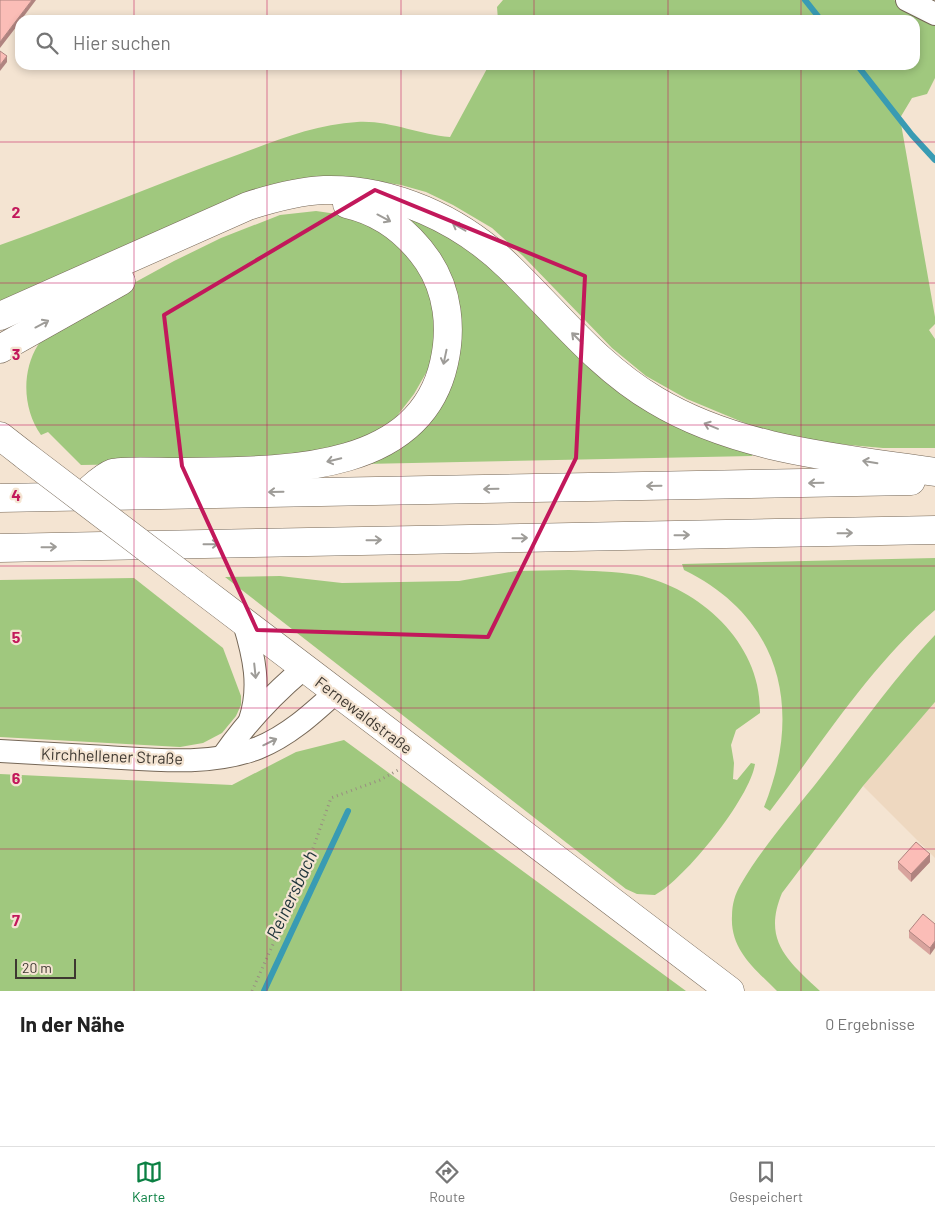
<!DOCTYPE html>
<html lang="de">
<head>
<meta charset="utf-8">
<style>
	:root { --surface:#fff; --page:#f6f6f6; --text:#222; --muted:#767676; --line:#e0e0e0; --accent:#0b8043 }
	body { margin:0; font-family:Barlow,sans-serif; background:var(--page); color:var(--text) }
	.scale { position:absolute; left:15px; bottom:12px; width:61px; box-sizing:border-box; padding-left:5px; border:2px solid #3e3831; border-top:0; font-size:14px; line-height:18px; white-space:nowrap; color:#3e3831; -webkit-text-stroke:4px #f4e4d2; paint-order:stroke }
	.list { margin:0; padding:0; list-style:none }
	h2 { display:flex; justify-content:space-between; align-items:center; height:65px; margin:0; padding:0 20px; font-size:21px }
	h2 small { font-size:16px; font-weight:400; color:var(--muted) }
	.icon { flex:none; width:28px; height:28px; fill:none; stroke:currentColor; stroke-width:2; stroke-linecap:round; stroke-linejoin:round }
	.map { position:relative; flex:none; width:935px; height:991px; overflow:hidden }
	.search { position:absolute; background:var(--surface); box-shadow:0 2px 8px #0003; left:15px; right:15px; top:15px; height:55px; display:flex; align-items:center; gap:12px; box-sizing:border-box; padding:0 18px; border-radius:15px; color:var(--muted); font-size:19px }
	.sheet { height:155px; background:var(--surface) }
	nav { display:flex; justify-content:space-around; align-items:center; box-sizing:border-box; height:70px; border-top:1px solid var(--line); background:var(--surface); font-size:14px; color:var(--muted) }
	nav a { display:grid; justify-items:center; gap:2px }
	nav .on { color:var(--accent) }
	.map>svg:first-child { display:block }
</style>
</head>
<body>
<div class="map">
<svg width="935" height="991" viewBox="0 0 935 991">
	<rect width="100%" height="100%" fill="#f4e4d2"/>
	<path fill="#eed8c0" d="M 935,702 L 935,858 L 863,786 Z"/>
	<g fill="#a0c87e">
		<path d="M 503,0 L 894,0 L 935,22 L 935,78 L 927,94 L 912,98 L 900,118 L 935,317 L 935,324 L 929,330 L 935,339 L 935,448 L 883,448 L 826,443 L 759,429 L 687,399 L 646,376 L 612,348 L 523,256 L 492,228 L 453,205 L 426,192 L 401,185 L 356,178 L 328,178 L 270,185 L 0,302 L 0,245 C 80,217 158,183 237,155 C 275,141 316,124 357,122 C 390,120 419,135 450,137 L 489,65 L 915,65 L 915,20 L 498,20 L 497,7 Z"/>
		<path d="M 396,207 L 457,235 L 536,303 L 753,454 L 752,456 L 363,464 L 454,354 Z"/>
		<path d="M 316,211 L 344,215 L 369,222 L 391,238 L 416,263 L 427,287 L 433,309 L 435,333 L 430,366 L 414,394 L 397,416 L 378,432 L 338,450 L 268,462 L 81,465 L 48,432 L 41,435 C 23,410 21,372 38,345 C 45,334 58,326 68,319 L 174,261 L 221,238 L 280,215 Z"/>
		<path d="M 935,558 L 935,610 C 870,666 822,743 770,811 L 764,807 C 803,710 782,618 684,570 L 682,564 Z"/>
		<path d="M 569,570 C 591,571 615,571 637,575 C 700,588 762,644 760,713 L 736,730 L 731,745 L 734,763 L 733,779 L 737,780 L 751,763 L 755,764 C 750,798 685,879 655,895 L 637,894 L 626,889 L 225,577 L 280,576 L 342,583 L 459,581 L 516,571 Z"/>
		<path d="M 134,578 L 223,648 L 241,696 L 241,705 L 236,716 L 222,733 L 203,743 L 180,747 L 0,737 L 0,580 Z"/>
		<path d="M 935,635 L 935,702 L 863,786 L 782,893 C 762,941 788,961 820,991 L 777,991 C 755,969 730,950 732,916 C 732,904 735,894 741,884 C 761,849 796,809 821,777 C 858,730 893,679 935,635 Z"/>
		<path d="M 344,740 L 686,991 L 0,991 L 0,774 L 232,785 L 296,752 Z"/>
	</g>
	<g fill="none" stroke-linecap="round" stroke-linejoin="round">
		<g stroke="#399bb3" stroke-width="6">
			<path d="M 805,0 L 821,20"/>
			<path d="M 857,65 L 912,135 L 935,160"/>
			<path d="M 264,991 L 348,811"/>
		</g>
		<g stroke="#756757" stroke-width="24">
			<g id="minor">
				<path d="M 907,0 L 935,14"/>
				<path d="M 244,623 C 254,656 261,687 250,720"/>
				<path d="M 0,751 C 36,753 71,755 107,757 C 156,760 211,766 258,748 C 288,736 312,714 335,693"/>
				<path d="M 223,756 C 246,723 272,695 303,669"/>
			</g>
		</g>
		<g stroke="#756757" stroke-width="29">
			<g id="secondary">
				<path d="M 0,436 L 27,457"/>
				<path d="M 194,584 L 730,991"/>
			</g>
		</g>
		<g stroke="#756757" stroke-width="29">
			<g id="motorway">
				<path d="M 0,316 L 248,206 C 273,198 298,191 324,190 C 393,188 461,220 509,267 C 557,313 597,366 655,400 C 738,450 841,458 935,472"/>
				<path d="M 0,349 L 121,281"/>
				<path d="M 82,496 C 91,489 102,477 113,473 C 124,470 160,472 173,472 C 265,470 418,480 444,363 C 452,328 448,291 428,261 C 408,232 382,212 347,204"/>
				<path d="M 0,498 L 911,481"/>
				<path d="M 0,548 L 935,530"/>
			</g>
		</g>
		<path stroke="#998e81" stroke-width="3" stroke-dasharray="1 4" stroke-linecap="butt" d="M 252,991 L 301,882 L 331,798 L 380,780 L 400,769"/>
		<use href="#minor" stroke="#fff" stroke-width="22"/>
		<use href="#secondary" stroke="#fff" stroke-width="28"/>
		<use href="#motorway" stroke="#fff" stroke-width="28"/>
		<g stroke="#756757" stroke-width="29" stroke-linecap="butt">
			<path id="secondary-bridge" d="M 27,457 L 194,584"/>
		</g>
		<use href="#secondary-bridge" stroke="#fff" stroke-width="28"/>
	</g>
	<g fill="#d8a39d">
		<path d="M 898,862 L 930,862 L 911,882 L 898,869 Z"/>
		<path d="M 935,924 L 930,955 L 909,938 L 909,931 Z"/>
	</g>
	<g fill="#b08480">
		<path d="M 32,0 L 36,0 L 21,20 L 20,20 L 20,22 L 0,48 L 0,42 Z"/>
		<path d="M 7,56 L 7,62 L 0,71 L 0,65 Z"/>
		<path d="M 930,854 L 930,862 L 911,882 L 911,874 Z"/>
		<path d="M 935,941 L 935,948 L 930,955 L 930,948 Z"/>
	</g>
	<g fill="#fbbdb7" stroke="#b08480">
		<path d="M 0,0 L 32,0 L 0,42 Z"/>
		<path d="M 0,51 L 7,56 L 0,65 Z"/>
		<path d="M 916,842 L 930,854 L 911,874 L 898,862 Z"/>
		<path d="M 923,914 L 935,924 L 935,941 L 930,948 L 909,931 Z"/>
	</g>
	<defs><path id="oneway-shaft" d="M-6 0H5M1.5-3L5.5 0L1.5 3" fill="none" stroke-width="1.6" stroke-linecap="round" stroke-linejoin="round" transform="scale(1.25)"/></defs>
	<g stroke="#9e9c98">
		<use href="#oneway-shaft" transform="translate(384 218) rotate(28)"/>
		<use href="#oneway-shaft" transform="translate(459 227) rotate(-150)"/>
		<use href="#oneway-shaft" transform="translate(42 324) rotate(-28)"/>
		<use href="#oneway-shaft" transform="translate(577 338) rotate(-135)"/>
		<use href="#oneway-shaft" transform="translate(445 357) rotate(102)"/>
		<use href="#oneway-shaft" transform="translate(711 426) rotate(-158)"/>
		<use href="#oneway-shaft" transform="translate(334 460) rotate(166)"/>
		<use href="#oneway-shaft" transform="translate(870 462) rotate(-171)"/>
		<use href="#oneway-shaft" transform="translate(816 483) rotate(179)"/>
		<use href="#oneway-shaft" transform="translate(654 486) rotate(179)"/>
		<use href="#oneway-shaft" transform="translate(491 489) rotate(179)"/>
		<use href="#oneway-shaft" transform="translate(276 492) rotate(179)"/>
		<use href="#oneway-shaft" transform="translate(845 533) rotate(-1)"/>
		<use href="#oneway-shaft" transform="translate(682 535) rotate(-1)"/>
		<use href="#oneway-shaft" transform="translate(520 538) rotate(-1)"/>
		<use href="#oneway-shaft" transform="translate(374 540) rotate(-1)"/>
		<use href="#oneway-shaft" transform="translate(211 544) rotate(-1)"/>
		<use href="#oneway-shaft" transform="translate(49 547) rotate(-1)"/>
		<use href="#oneway-shaft" transform="translate(255 671) rotate(84)"/>
		<use href="#oneway-shaft" transform="translate(270 742) rotate(-26)"/>
	</g>
	<path fill="none" stroke="#c2185b" stroke-width="4" stroke-linejoin="round" d="M 375,190 L 585,276 L 576,458 L 488,637 L 257,630 L 182,466 L 164,315 Z"/>
	<path fill="none" stroke="#c2185b" stroke-width="1" stroke-opacity="0.55" d="M 134,0 L 134,20M 267,0 L 267,20M 401,0 L 401,20M 534,0 L 534,20M 668,0 L 668,20M 801,0 L 801,20M 134,65 L 134,991M 267,65 L 267,991M 401,65 L 401,991M 534,65 L 534,991M 668,65 L 668,991M 801,65 L 801,991M 0,142 L 935,142M 0,283 L 935,283M 0,425 L 935,425M 0,566 L 935,566M 0,708 L 935,708M 0,849 L 935,849"/>
	<g text-anchor="middle" stroke-width="4.5" stroke-linejoin="round" paint-order="stroke">
		<g font-size="16" fill="#3e3831" stroke="#f4e4d2">
			<text transform="translate(364 715) rotate(37)" y="6">Fernewaldstraße</text>
			<text transform="translate(112 756) rotate(2)" y="6">Kirchhellener Straße</text>
		</g>
		<g font-size="18" font-style="italic" fill="#1d3339" stroke="#f4e4d2">
			<text transform="translate(292 895) rotate(-65)" y="6">Reinersbach</text>
		</g>
	</g>
	<g font-size="16" text-anchor="middle" font-weight="bold" fill="#c2185b" stroke="#f4e4d2" stroke-width="4.5" stroke-linejoin="round" paint-order="stroke">
		<text x="16" y="218">2</text>
		<text x="16" y="360">3</text>
		<text x="16" y="501">4</text>
		<text x="16" y="643">5</text>
		<text x="16" y="784">6</text>
		<text x="16" y="926">7</text>
	</g>
</svg>
<div class="scale">20 m</div>
<div class="search"><svg class="icon" aria-label="search" viewBox="0 0 24 24"><circle cx="10" cy="10" r="6"/><path d="M15 15l6 6"/></svg>Hier suchen</div>
</div>
<section class="sheet">
<h2>In der Nähe<small>0 Ergebnisse</small></h2>
<ul class="list">
</ul>
</section>
<nav>
<a class="on"><svg class="icon" aria-label="map" viewBox="0 0 24 24"><path d="M3 6l6-2 6 2 6-2v14l-6 2-6-2-6 2zM9 4v14M15 6v14"/></svg>Karte</a>
<a><svg class="icon" aria-label="directions" viewBox="0 0 24 24"><path d="M12 3l9 9-9 9-9-9zM9 14v-3h6M13 9l2 2-2 2"/></svg>Route</a>
<a><svg class="icon" aria-label="saved" viewBox="0 0 24 24"><path d="M7 4h10v16l-5-4-5 4z"/></svg>Gespeichert</a>
</nav>
</body>
</html>
